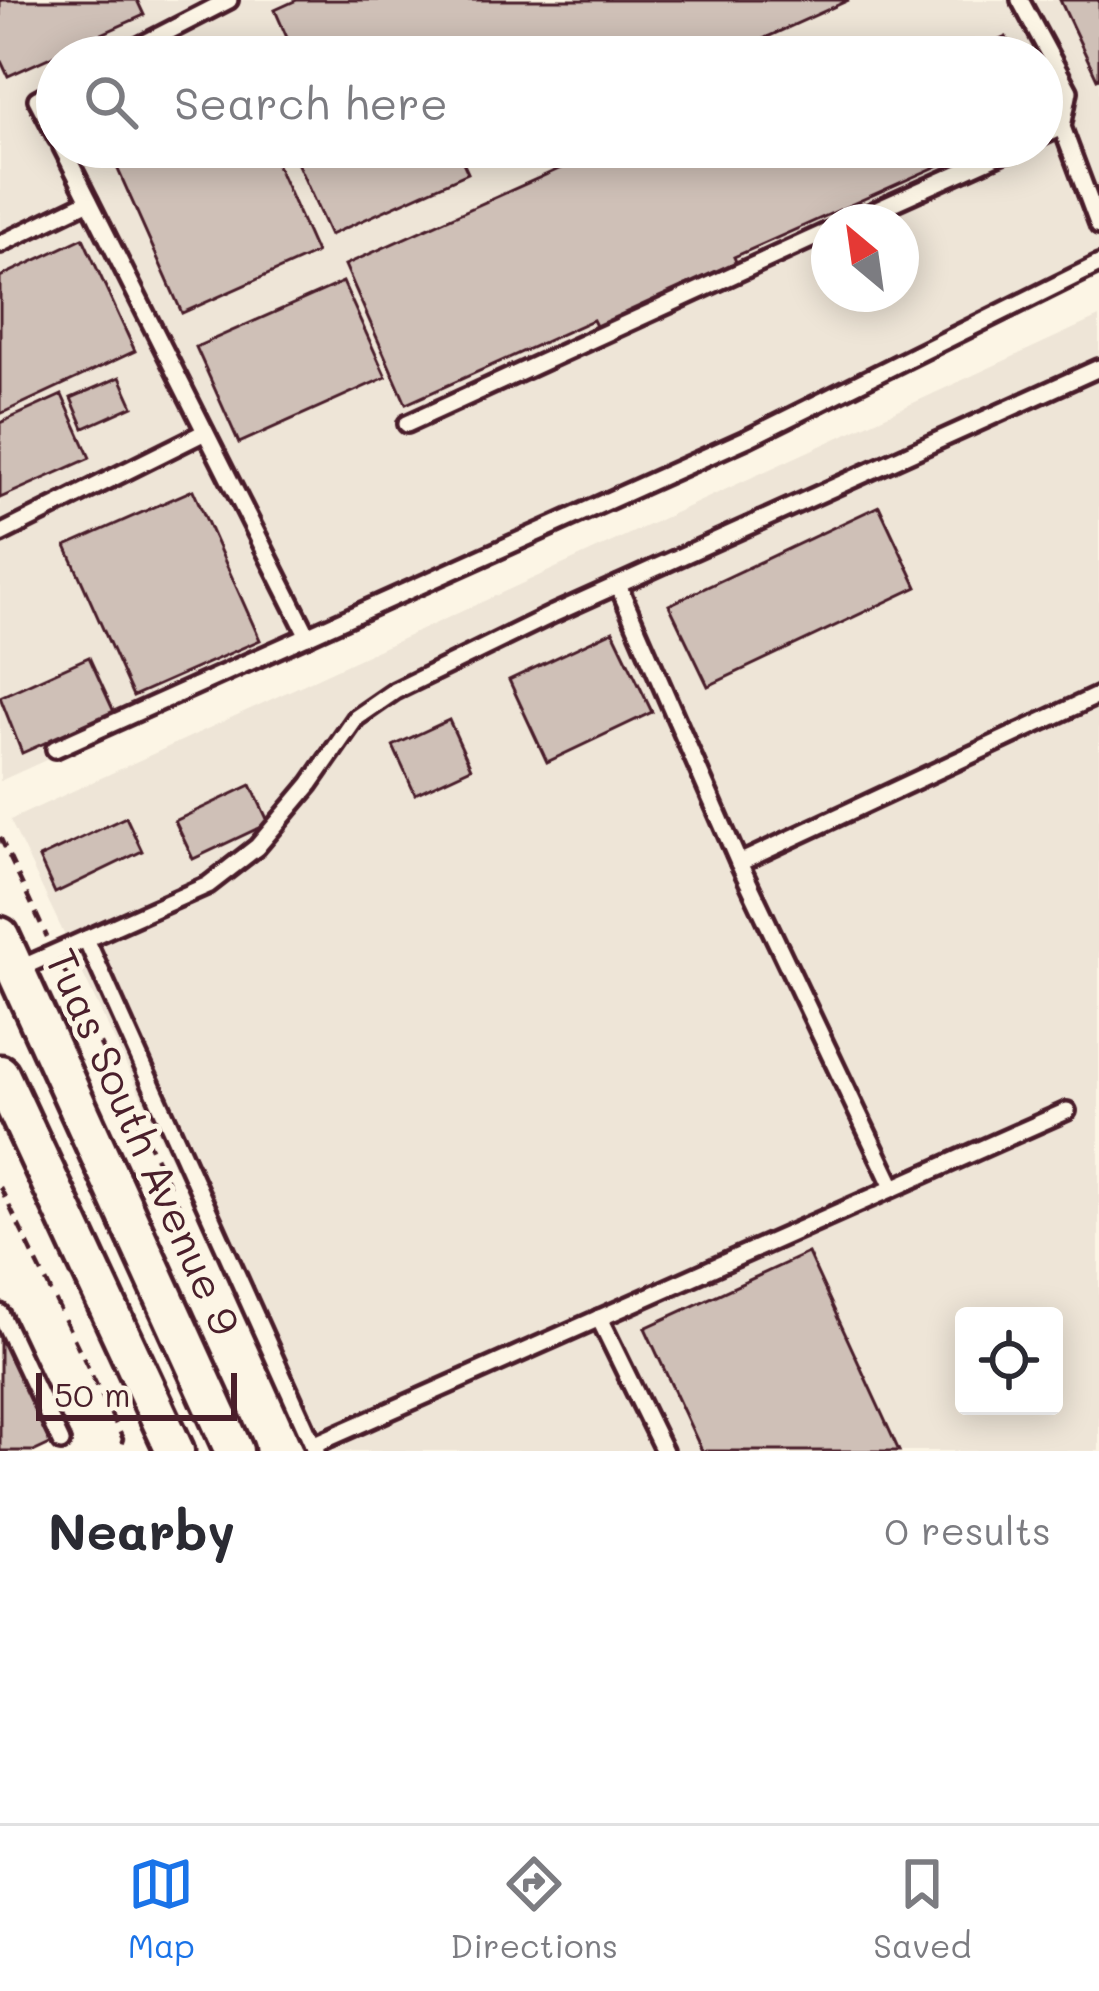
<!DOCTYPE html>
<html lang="en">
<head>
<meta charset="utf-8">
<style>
	:root { --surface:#fff; --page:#f7f7f7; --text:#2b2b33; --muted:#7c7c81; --line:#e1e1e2; --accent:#1a73e8 }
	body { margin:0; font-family:Mali,sans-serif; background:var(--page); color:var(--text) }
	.controls { position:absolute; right:36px; bottom:36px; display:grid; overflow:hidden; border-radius:12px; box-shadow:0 6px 30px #0003 }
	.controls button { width:108px; height:108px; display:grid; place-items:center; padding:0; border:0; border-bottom:3px solid var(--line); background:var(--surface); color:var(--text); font:60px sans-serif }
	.compass { position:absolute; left:811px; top:204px; width:108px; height:108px; border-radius:50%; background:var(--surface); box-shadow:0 6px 30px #0003; rotate:331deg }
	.scale { position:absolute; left:36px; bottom:30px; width:201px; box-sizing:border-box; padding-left:12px; border:6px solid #4a1f2b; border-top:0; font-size:33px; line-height:42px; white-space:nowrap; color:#4a1f2b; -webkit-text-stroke:9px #fcf5e5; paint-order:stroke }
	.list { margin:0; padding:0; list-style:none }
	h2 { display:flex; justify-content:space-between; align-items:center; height:156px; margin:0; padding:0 48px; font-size:51px }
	h2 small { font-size:39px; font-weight:400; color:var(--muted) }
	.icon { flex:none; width:66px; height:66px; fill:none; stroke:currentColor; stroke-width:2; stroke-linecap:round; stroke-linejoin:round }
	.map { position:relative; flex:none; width:1099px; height:1451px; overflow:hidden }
	.search { position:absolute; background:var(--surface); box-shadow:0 6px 30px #0003; left:36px; right:36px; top:36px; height:132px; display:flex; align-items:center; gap:30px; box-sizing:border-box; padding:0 42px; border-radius:66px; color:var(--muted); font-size:45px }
	.sheet { height:372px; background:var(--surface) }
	nav { display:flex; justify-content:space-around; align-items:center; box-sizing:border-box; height:168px; border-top:3px solid var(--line); background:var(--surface); font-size:33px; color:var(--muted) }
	nav a { display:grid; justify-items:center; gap:6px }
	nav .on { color:var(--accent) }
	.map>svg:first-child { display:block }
</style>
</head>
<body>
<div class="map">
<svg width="1099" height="1451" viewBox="0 0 1099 1451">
	<rect width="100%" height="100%" fill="#fcf5e5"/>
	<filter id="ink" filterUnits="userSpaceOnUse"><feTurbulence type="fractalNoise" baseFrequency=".00833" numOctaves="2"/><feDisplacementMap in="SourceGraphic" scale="24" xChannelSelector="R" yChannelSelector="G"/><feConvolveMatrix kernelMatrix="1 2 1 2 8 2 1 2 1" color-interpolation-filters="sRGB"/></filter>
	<g filter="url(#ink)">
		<g fill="#eee5d7" fill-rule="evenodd">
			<path d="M 0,0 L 1099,0 L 1099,278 L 0,781 ZM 57,57 L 1042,57 L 1042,147 L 57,147 ZM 829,222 L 901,222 L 901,294 L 829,294 Z"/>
			<path d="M 1099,317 L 1099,1451 L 309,1451 L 10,820 ZM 964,1316 L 1054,1316 L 1054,1406 L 964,1406 Z"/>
		</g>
		<g fill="#cfc0b7" stroke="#4a1f2b" stroke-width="3">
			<path d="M 0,0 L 137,0 L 144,15 L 8,76 L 0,59 Z"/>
			<path d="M 297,0 L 849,0 L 723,57 L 252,57 L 288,40 L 275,10 Z"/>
			<path d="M 1060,0 L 1099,0 L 1099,78 L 1097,79 Z"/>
			<path d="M 1006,37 L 1015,57 L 962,57 Z"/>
			<path d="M 133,147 L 269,147 L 316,253 L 182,313 L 112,156 Z"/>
			<path d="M 290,147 L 456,147 L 468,173 L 330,235 Z"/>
			<path d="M 492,147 L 525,147 L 497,160 Z"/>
			<path d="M 608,147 L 980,147 L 734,257 L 737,264 L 597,328 L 593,320 L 406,404 L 345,265 Z"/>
			<path d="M 83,238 L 135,351 L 0,414 L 0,277 Z"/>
			<path d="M 343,282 L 386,377 L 239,443 L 196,347 Z"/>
			<path d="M 120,377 L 133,406 L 84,428 L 71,398 Z"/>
			<path d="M 62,395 L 90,458 L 0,498 L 0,423 Z"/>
			<path d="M 193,490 L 260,640 L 133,696 L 66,546 Z"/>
			<path d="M 879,506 L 917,587 L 708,686 L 669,605 Z"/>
			<path d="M 613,631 L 652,712 L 547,762 L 509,680 Z"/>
			<path d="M 89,657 L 114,712 L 22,753 L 0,697 Z"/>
			<path d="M 449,720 L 471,768 L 415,794 L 393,746 Z"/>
			<path d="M 251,785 L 269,823 L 193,859 L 175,821 Z"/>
			<path d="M 126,817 L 142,851 L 55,893 L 39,858 Z"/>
			<path d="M 808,1253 L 899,1451 L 702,1451 L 645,1328 Z"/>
			<path d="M 0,1329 L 52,1443 L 35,1451 L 0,1451 Z"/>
		</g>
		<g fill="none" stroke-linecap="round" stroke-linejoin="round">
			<g stroke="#4a1f2b" stroke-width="24">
				<g id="service">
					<path d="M 1020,0 L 1069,91 L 1062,127 L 1099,226"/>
					<path d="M 118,57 L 229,0"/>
					<path d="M 57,88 L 37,99 L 57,138"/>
					<path d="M 1042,136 L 1062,127"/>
					<path d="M 62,147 L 308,636"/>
					<path d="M 850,222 L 1017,147"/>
					<path d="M 0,244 L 89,201"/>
					<path d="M 407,424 L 829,231"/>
					<path d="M 0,534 L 205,432"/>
					<path d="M 618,585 L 739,863 L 893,1187"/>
					<path d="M 55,749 L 748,438 L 1099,264"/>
					<path d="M 739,863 L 1099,695"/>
					<path d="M 86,939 L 316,1451"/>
					<path d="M 16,970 L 208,885 L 257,847 L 310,784 L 356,718 L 395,691 L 553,614 L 1099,368"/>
					<path d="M 0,1313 L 61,1442"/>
					<path d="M 599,1318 L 664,1451"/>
					<path d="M 313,1445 L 1067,1111"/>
				</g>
			</g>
			<g stroke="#4a1f2b" stroke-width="45">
				<g id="tertiary">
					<path d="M 0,936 L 234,1451"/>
					<path d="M 0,1074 L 175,1451"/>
				</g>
			</g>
			<g stroke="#4a1f2b" stroke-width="4.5" stroke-dasharray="12 9" stroke-linecap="butt">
				<path d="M 0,837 L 47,937"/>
				<path d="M 63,968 L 187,1222"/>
				<path d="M 0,1187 L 123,1439 L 119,1451"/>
			</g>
			<use href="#service" stroke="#fcf5e5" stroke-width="15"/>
			<use href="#tertiary" stroke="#fcf5e5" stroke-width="36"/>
		</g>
	</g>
	<g text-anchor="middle" stroke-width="10" stroke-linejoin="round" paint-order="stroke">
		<g font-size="42" fill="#4a1f2b" stroke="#fcf5e5">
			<text transform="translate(143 1142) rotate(66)" y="15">Tuas South Avenue 9</text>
		</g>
	</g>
</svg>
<div class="controls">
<button><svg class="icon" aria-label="locate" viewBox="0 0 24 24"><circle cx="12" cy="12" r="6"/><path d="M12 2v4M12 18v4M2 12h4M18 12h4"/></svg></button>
</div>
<svg class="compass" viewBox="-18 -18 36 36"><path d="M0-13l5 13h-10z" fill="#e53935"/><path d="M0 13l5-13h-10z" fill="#7c7c81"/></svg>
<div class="scale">50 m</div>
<div class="search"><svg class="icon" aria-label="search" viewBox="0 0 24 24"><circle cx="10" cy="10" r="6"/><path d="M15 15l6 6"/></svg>Search here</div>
</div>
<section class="sheet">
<h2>Nearby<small>0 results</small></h2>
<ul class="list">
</ul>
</section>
<nav>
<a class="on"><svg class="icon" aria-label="map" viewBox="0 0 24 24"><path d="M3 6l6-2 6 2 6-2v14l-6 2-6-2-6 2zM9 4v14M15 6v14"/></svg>Map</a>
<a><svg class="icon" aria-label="directions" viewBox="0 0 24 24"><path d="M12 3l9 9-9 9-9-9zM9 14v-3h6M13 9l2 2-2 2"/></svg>Directions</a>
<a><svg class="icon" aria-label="saved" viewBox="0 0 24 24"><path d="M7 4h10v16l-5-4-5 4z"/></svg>Saved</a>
</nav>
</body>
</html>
